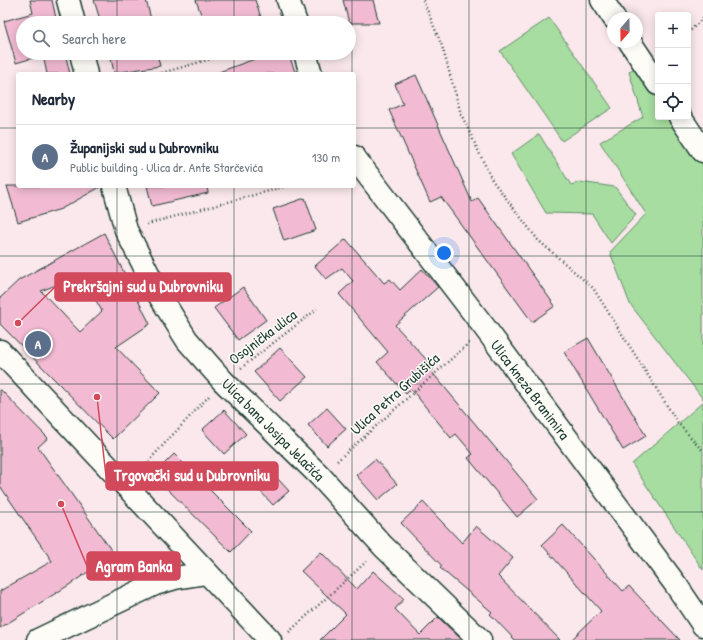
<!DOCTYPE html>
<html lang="en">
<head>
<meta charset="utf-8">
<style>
	:root { --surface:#fff; --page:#f2f2f3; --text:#1f2937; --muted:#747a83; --line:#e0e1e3; --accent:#7c3aed }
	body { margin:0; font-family:"Patrick Hand",sans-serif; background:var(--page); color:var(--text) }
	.controls { position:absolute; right:12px; top:12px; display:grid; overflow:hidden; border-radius:4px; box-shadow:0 2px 10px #0003 }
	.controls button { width:36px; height:36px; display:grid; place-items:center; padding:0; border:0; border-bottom:1px solid var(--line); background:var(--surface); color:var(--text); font:20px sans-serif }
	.compass { position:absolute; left:607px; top:12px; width:36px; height:36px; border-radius:50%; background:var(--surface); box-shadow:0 2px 10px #0003; rotate:200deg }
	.you { position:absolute; left:444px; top:253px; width:14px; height:14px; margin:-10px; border:3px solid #fff; border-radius:50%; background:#1a73e8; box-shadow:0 0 0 6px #1a73e833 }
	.badge { display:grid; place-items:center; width:26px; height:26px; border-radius:50%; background:var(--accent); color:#fff; font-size:13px; font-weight:700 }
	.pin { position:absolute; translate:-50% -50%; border:2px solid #fff; box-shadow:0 1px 4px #0006 }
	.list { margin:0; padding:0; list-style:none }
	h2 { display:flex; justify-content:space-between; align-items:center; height:52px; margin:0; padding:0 16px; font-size:17px }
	h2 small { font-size:13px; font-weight:400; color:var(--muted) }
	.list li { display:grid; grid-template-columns:26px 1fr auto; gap:12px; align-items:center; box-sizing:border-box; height:64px; padding:0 16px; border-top:1px solid var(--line) }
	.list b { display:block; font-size:15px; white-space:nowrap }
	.list p { margin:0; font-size:13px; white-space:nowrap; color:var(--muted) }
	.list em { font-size:13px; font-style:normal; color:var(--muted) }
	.icon { flex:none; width:22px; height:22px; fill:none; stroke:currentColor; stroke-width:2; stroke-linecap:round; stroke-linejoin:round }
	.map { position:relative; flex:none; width:703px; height:640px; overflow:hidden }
	.search { position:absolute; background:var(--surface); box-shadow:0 2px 10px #0003; left:16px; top:16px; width:340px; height:44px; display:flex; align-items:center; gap:10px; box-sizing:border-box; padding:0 14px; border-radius:22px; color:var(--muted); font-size:15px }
	.panel { position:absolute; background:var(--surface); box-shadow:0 2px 10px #0003; left:16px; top:72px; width:340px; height:116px; border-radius:4px }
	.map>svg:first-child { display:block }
</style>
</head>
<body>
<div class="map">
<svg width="703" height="640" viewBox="0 0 703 640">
	<rect width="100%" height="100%" fill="#fae8ec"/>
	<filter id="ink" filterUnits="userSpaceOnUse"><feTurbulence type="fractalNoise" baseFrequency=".025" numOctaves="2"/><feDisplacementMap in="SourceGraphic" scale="8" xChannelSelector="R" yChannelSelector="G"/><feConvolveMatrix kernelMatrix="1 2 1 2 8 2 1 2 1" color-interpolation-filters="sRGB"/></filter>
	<g filter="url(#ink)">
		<g fill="#a7dda0" stroke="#638d6a">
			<path d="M 549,18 L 612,108 L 562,141 L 500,51 Z"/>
			<path d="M 642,60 L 658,83 L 658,117 L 680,117 L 703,151 L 703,399 L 630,304 L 610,252 L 646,214 L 600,142 L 643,117 L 629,72 Z"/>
			<path d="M 539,134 L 571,185 L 580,182 L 615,187 L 636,215 L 611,243 L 592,214 L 546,213 L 511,154 Z"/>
			<path d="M 703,402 L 703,570 L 632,464 Z"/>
		</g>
		<g fill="#f2bbd3" stroke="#1f3d34" fill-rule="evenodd">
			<path d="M 30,0 L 52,0 L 57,23 L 23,23 L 23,53 L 65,53 L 70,74 L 47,74 L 43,55 L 16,63 L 4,21 L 33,13 Z"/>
			<path d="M 94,0 L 146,0 L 152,23 L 101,23 Z"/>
			<path d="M 196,0 L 255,0 L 263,23 L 204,23 Z"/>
			<path d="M 343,0 L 373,0 L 379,23 L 349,23 Z"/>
			<path d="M 110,53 L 157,53 L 160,66 L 114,73 Z"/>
			<path d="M 271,53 L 288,53 L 296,74 L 220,74 L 219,72 Z"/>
			<path d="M 416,75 L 472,202 L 478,198 L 555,306 L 532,322 L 441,197 L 430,202 L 389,110 L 403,104 L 395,84 Z"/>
			<path d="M 7,186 L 102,186 L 61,209 L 18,222 Z"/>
			<path d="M 147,186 L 207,186 L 208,193 L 152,206 Z"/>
			<path d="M 305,198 L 316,230 L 284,241 L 273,209 Z"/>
			<path d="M 104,233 L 150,324 L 116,347 L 160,393 L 113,439 L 0,324 L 0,298 L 19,280 ZM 81,275 L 102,311 L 80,332 L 41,291 Z"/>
			<path d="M 346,239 L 384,283 L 390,279 L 400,290 L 422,269 L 438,287 L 395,325 L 434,368 L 431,371 L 538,499 L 517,517 L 468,458 L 473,454 L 456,434 L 451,438 L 411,389 L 406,394 L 377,362 L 388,352 L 339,294 L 353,281 L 342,268 L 326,279 L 315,266 Z"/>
			<path d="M 243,287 L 266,320 L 238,340 L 214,308 Z"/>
			<path d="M 588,338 L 646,436 L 623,450 L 564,352 Z"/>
			<path d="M 280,348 L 307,377 L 280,401 L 254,372 Z"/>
			<path d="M 0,389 L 48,438 L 38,447 L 114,554 L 69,585 L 0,628 L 0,591 L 52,561 L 0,486 Z"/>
			<path d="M 327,408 L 346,429 L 327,446 L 308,425 Z"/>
			<path d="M 224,410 L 246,434 L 224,454 L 202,430 Z"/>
			<path d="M 174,454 L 251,531 L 231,552 L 153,475 Z"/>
			<path d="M 375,459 L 397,484 L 378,500 L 356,475 Z"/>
			<path d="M 266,466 L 289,491 L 273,505 L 250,480 Z"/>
			<path d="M 423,502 L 462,543 L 476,526 L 513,558 L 498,576 L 560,640 L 515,640 L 490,614 L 492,612 L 440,568 L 442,566 L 401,523 Z"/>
			<path d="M 563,525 L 623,591 L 629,586 L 680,640 L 571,640 L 601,611 L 542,545 Z"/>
			<path d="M 321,552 L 357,589 L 373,571 L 404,599 L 395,609 L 420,635 L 438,617 L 462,640 L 320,640 L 346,614 L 301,571 Z"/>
		</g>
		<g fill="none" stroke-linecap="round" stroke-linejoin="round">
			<g stroke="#1f3d34" stroke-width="25">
				<g id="street">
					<path d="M 68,0 L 74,23"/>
					<path d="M 288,0 L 296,23"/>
					<path d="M 602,0 L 614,18"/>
					<path d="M 630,42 L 658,84"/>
					<path d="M 81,53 L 86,74"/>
					<path d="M 305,53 L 311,74"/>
					<path d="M 680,117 L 703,151"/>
					<path d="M 354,157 L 485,328 L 676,585 L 703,625"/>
					<path d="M 114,186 L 126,230 L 159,295 L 187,340 L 223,381 L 320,476 L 383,546 L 480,640"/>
					<path d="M 38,640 L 155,584 L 175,578 L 206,573"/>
				</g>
			</g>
			<g stroke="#1f3d34" stroke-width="25">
				<path id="secondary" d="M 0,351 L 270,640"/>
			</g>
			<g stroke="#1f3d34" stroke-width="2.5" stroke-dasharray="1 3" stroke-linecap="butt">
				<path d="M 423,0 L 442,46 L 461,114 L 492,180 L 538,240 L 593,288 L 678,423 L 703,451"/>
				<path d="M 688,33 L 703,18"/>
				<path d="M 158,74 L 232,53"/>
				<path d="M 147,224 L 287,186"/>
				<path d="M 241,368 L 317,309"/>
				<path d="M 337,461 L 469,343"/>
				<path d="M 140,470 L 209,396"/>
				<path d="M 289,632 L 367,561"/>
			</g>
			<use href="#street" stroke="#fdfcf7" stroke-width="22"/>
			<use href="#secondary" stroke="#fdfcf7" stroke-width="22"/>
		</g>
	</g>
	<path fill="none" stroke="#1f3d34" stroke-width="1" stroke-opacity="0.55" d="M 117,0 L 117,23M 234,0 L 234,23M 352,0 L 352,74M 469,0 L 469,640M 586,0 L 586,640M 117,53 L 117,74M 234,53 L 234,74M 0,128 L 18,128M 354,128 L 703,128M 117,186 L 117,640M 234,186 L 234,640M 352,186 L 352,640M 0,256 L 703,256M 0,384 L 703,384M 0,512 L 703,512"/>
	<g text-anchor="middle" stroke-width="3" stroke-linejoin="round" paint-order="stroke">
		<g font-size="15" fill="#1f3d34" stroke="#fdfcf7">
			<text transform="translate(263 337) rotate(-37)" y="5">Osojnička ulica</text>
			<text transform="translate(530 390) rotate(53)" y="5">Ulica kneza Branimira</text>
			<text transform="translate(395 394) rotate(-42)" y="5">Ulica Petra Grubišića</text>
			<text transform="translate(273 430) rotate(45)" y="5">Ulica bana Josipa Jelačića</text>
		</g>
	</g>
	<path fill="none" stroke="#d1495b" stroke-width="1.5" d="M18 323L55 287M97 397L106 476M61 504L87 566"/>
	<g fill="#d1495b" stroke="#fdfcf7" stroke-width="1.5">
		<circle cx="18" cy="323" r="4"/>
		<circle cx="97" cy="397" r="4"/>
		<circle cx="61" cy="504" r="4"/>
	</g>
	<g fill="#d1495b" stroke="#d1495b" stroke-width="1.5">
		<rect x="55" y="273" width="176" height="28" rx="4"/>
		<rect x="106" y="462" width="172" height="28" rx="4"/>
		<rect x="87" y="552" width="93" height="28" rx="4"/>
	</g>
	<g font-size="16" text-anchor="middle" font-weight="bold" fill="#fff">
		<text x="143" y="292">Prekršajni sud u Dubrovniku</text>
		<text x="192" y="481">Trgovački sud u Dubrovniku</text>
		<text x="134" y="572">Agram Banka</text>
	</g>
</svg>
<div class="controls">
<button>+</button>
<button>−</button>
<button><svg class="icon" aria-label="locate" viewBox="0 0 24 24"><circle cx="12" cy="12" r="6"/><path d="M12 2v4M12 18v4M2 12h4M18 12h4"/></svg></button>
</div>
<svg class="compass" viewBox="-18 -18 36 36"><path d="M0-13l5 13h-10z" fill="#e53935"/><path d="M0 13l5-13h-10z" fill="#747a83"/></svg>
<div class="you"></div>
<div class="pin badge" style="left:38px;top:344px;background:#5c6f8a">A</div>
<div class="search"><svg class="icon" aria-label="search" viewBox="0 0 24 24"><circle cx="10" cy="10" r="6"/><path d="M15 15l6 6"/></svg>Search here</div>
<section class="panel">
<h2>Nearby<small></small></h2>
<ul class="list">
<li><span class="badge" style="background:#5c6f8a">A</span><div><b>Županijski sud u Dubrovniku</b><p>Public building · Ulica dr. Ante Starčevića</p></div><em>130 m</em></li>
</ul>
</section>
</div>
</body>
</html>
